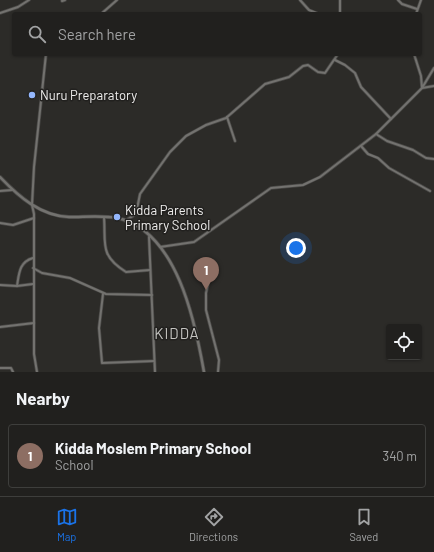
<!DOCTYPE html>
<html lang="en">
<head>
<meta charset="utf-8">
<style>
	:root { --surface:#21201e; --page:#2d2d2b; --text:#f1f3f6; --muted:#a2a3a4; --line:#3e3e3c; --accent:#1a73e8 }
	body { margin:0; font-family:Barlow,sans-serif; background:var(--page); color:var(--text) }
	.controls { position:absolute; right:12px; bottom:12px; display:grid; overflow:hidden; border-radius:4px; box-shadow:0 1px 3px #0004 }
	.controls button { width:36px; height:36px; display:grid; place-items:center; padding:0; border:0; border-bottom:1px solid var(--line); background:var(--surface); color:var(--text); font:20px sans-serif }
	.you { position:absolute; left:296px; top:248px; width:14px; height:14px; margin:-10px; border:3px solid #fff; border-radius:50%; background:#1a73e8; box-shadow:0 0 0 6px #1a73e833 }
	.badge { display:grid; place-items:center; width:26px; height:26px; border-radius:50%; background:var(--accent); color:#fff; font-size:13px; font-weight:700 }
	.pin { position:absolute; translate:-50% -33px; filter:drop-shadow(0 1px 2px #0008) }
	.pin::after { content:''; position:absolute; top:21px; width:14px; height:12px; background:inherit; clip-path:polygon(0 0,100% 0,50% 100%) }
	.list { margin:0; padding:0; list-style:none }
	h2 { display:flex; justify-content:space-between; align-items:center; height:52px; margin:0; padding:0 16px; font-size:17px }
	h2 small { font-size:13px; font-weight:400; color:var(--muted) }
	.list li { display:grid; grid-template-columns:26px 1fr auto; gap:12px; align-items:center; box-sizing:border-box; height:64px; margin:0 8px 8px; padding:0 8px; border:1px solid var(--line); border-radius:4px }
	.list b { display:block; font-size:15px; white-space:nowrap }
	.list p { margin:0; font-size:13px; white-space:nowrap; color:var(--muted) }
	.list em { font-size:13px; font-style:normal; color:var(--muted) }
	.icon { flex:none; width:22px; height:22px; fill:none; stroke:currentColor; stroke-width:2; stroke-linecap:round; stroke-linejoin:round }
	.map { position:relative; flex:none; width:434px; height:372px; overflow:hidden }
	.search { position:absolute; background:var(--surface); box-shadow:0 1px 3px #0004; left:12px; right:12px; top:12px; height:44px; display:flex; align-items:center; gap:10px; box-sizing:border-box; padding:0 14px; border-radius:4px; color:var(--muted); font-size:15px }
	.sheet { height:124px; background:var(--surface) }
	nav { display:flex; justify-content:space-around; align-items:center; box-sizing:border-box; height:56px; border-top:1px solid var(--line); background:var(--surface); font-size:11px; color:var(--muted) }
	nav a { display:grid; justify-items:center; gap:2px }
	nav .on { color:var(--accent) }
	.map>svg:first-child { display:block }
</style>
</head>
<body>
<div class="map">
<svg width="434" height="372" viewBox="0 0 434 372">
	<rect width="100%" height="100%" fill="#2c2b28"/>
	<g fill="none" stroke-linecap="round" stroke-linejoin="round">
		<g stroke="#494846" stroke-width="3.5">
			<g id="minor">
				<path d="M 300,0 L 309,10 L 319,14"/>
				<path d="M 340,0 L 340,14"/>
				<path d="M 398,0 L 402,4 L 417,9"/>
				<path d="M 62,1 L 65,0"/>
				<path d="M 0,13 L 18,7 L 29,0"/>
				<path d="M 101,14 L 117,0"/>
				<path d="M 416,14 L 421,0"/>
				<path d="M 414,54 L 421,76 L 422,88 L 434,68"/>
				<path d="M 335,60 L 345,65 L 355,73 L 361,87 L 391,119"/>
				<path d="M 227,117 L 235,141"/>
				<path d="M 376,134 L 387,141 L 413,150 L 426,158 L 434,159"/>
				<path d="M 361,146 L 368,154 L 378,158 L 389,168 L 430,191"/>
				<path d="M 0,191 L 12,190"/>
				<path d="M 104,217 C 106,244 99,255 126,272 L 150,270"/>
				<path d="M 125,221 L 136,214 L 140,194 L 170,152 L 186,136 L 206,125 L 226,118 L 265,84 L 289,77 L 303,66 L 308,65 L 318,72 L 325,73 L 338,54"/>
				<path d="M 0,223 L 13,225 L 34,218"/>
				<path d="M 149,237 L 155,372"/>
				<path d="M 160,247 L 194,242 L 271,188 L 303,185 L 320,177 L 376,134 L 422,88 L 434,86"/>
				<path d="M 33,268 L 42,273 L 70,278 L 106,294 L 152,295"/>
				<path d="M 210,275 L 206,293 L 206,310 L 219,360 L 218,372"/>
				<path d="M 0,285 L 17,286 L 33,284"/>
				<path d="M 17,286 C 19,274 19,262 33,258"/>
				<path d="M 103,294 L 99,328 L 102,363 L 154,361"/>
				<path d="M 0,327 L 34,323"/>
				<path d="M 0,368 L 11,368 L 13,372"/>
				<path d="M 37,372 L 34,354 L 34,214 L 32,205 L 34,167 L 46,54"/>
			</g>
		</g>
		<g stroke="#494846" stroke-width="4">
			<path id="tertiary" d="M 0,177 C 19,197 41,216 69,217 C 85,217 102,215 118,218 C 177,232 195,321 204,372"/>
		</g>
		<use href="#minor" stroke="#73726f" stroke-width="2"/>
		<use href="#tertiary" stroke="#73726f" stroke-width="2.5"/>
	</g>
	<g fill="#94b7fd" stroke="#22211f" stroke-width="1.5">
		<circle cx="32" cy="95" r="4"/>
		<circle cx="117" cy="217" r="4"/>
	</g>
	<g text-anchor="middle" stroke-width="3" stroke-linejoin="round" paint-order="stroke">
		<g font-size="13" fill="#efeeed" stroke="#22211f" text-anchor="start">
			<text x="40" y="100">Nuru Preparatory</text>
			<text x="125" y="215">Kidda Parents<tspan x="125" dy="15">Primary School</tspan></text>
		</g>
		<g font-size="15" letter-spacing="1" fill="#c5c4c1" stroke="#22211f">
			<text x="177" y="339">KIDDA</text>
		</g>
	</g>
</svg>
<div class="controls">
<button><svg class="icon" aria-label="locate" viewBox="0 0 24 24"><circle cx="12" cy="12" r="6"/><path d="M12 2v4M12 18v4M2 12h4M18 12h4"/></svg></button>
</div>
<div class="you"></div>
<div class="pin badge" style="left:206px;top:290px;background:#8d6e63">1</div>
<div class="search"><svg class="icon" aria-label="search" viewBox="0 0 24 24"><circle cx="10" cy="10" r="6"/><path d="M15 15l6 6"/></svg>Search here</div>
</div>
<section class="sheet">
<h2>Nearby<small></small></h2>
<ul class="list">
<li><span class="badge" style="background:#8d6e63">1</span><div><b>Kidda Moslem Primary School</b><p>School</p></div><em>340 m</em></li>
</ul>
</section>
<nav>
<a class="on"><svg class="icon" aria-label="map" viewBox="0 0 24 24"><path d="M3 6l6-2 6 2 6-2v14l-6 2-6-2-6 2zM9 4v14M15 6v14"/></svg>Map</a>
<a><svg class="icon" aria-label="directions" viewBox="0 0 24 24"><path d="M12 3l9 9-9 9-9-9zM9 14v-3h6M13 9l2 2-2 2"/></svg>Directions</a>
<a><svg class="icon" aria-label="saved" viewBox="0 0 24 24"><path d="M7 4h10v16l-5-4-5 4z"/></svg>Saved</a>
</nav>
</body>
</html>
